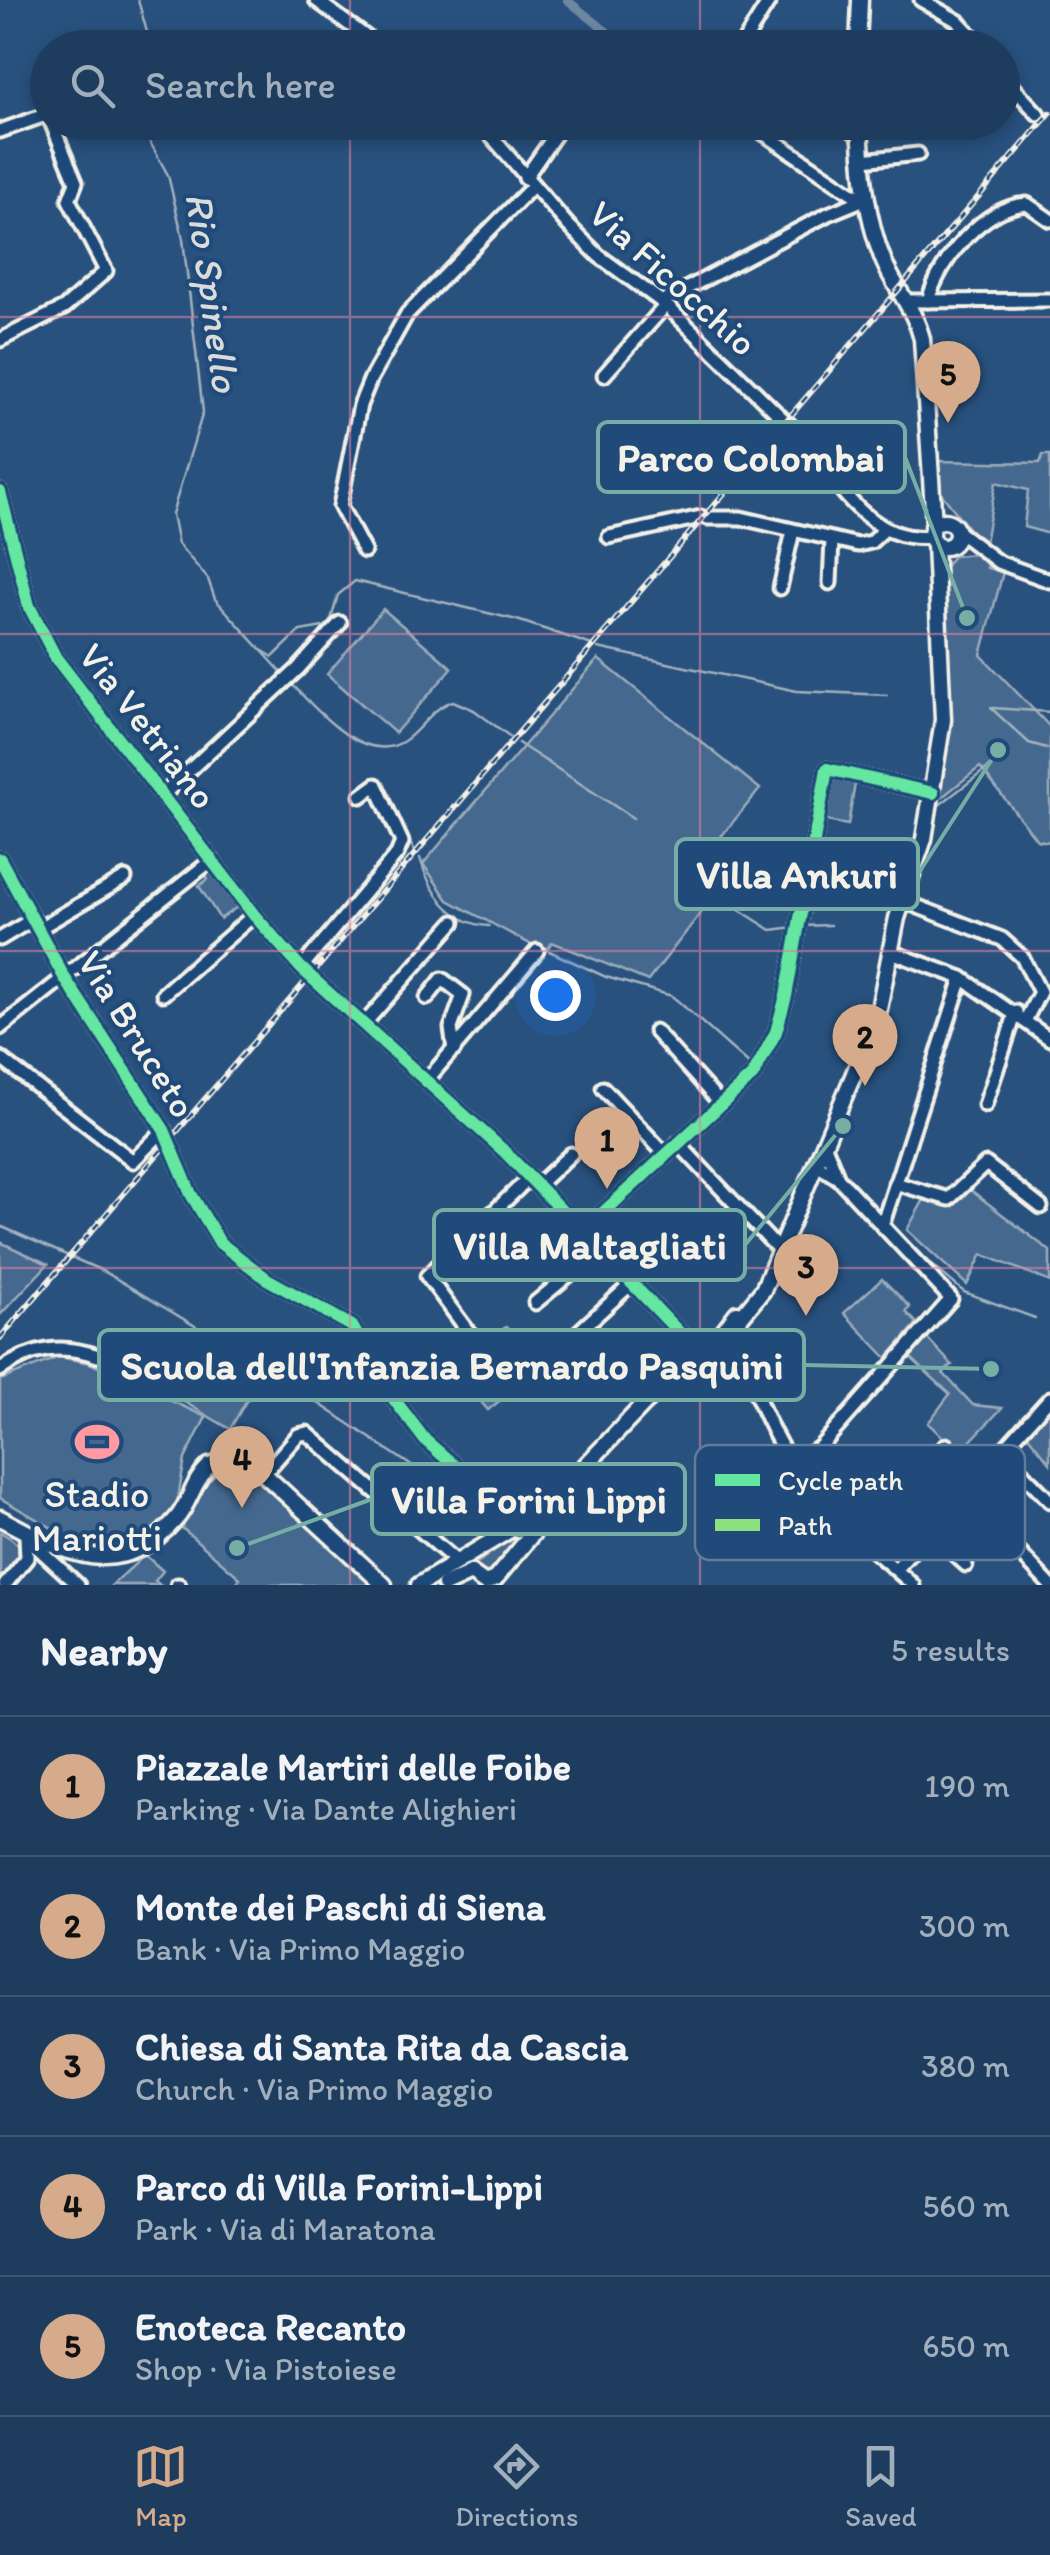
<!DOCTYPE html>
<html lang="en">
<head>
<meta charset="utf-8">
<style>
	:root { --surface:#1e3d5e; --page:#264464; --text:#f1f3f6; --muted:#a1aebc; --line:#3c5673; --accent:#d6ab8b }
	body { margin:0; font-family:Itim,sans-serif; background:var(--page); color:var(--text) }
	.you { position:absolute; left:555px; top:995px; width:35px; height:35px; margin:-25px; border:8px solid #fff; border-radius:50%; background:#1a73e8; box-shadow:0 0 0 15px #1a73e833 }
	.badge { display:grid; place-items:center; width:65px; height:65px; border-radius:50%; background:var(--accent); color:#111; font-size:32px; font-weight:700 }
	.pin { position:absolute; translate:-50% -82px; filter:drop-shadow(0 2px 5px #0008) }
	.pin::after { content:''; position:absolute; top:52px; width:35px; height:30px; background:inherit; clip-path:polygon(0 0,100% 0,50% 100%) }
	.list { margin:0; padding:0; list-style:none }
	h2 { display:flex; justify-content:space-between; align-items:center; height:130px; margin:0; padding:0 40px; font-size:42px }
	h2 small { font-size:32px; font-weight:400; color:var(--muted) }
	.list li { display:grid; grid-template-columns:65px 1fr auto; gap:30px; align-items:center; box-sizing:border-box; height:140px; padding:0 40px; border-top:2px solid var(--line) }
	.list b { display:block; font-size:38px; white-space:nowrap }
	.list p { margin:0; font-size:32px; white-space:nowrap; color:var(--muted) }
	.list em { font-size:32px; font-style:normal; color:var(--muted) }
	.icon { flex:none; width:55px; height:55px; fill:none; stroke:currentColor; stroke-width:2; stroke-linecap:round; stroke-linejoin:round }
	.map { position:relative; flex:none; width:1050px; height:1585px; overflow:hidden }
	.search { position:absolute; background:var(--surface); box-shadow:0 5px 15px #0003; left:30px; right:30px; top:30px; height:110px; display:flex; align-items:center; gap:25px; box-sizing:border-box; padding:0 35px; border-radius:55px; color:var(--muted); font-size:38px }
	.sheet { height:830px; background:var(--surface) }
	nav { display:flex; justify-content:space-around; align-items:center; box-sizing:border-box; height:140px; border-top:2px solid var(--line); background:var(--surface); font-size:28px; color:var(--muted) }
	nav a { display:grid; justify-items:center; gap:5px }
	nav .on { color:var(--accent) }
	.map>svg:first-child { display:block }
</style>
</head>
<body>
<div class="map">
<svg width="1050" height="1585" viewBox="0 0 1050 1585">
	<rect width="100%" height="100%" fill="#28517e"/>
	<filter id="ink" filterUnits="userSpaceOnUse"><feTurbulence type="fractalNoise" baseFrequency=".01" numOctaves="2"/><feDisplacementMap in="SourceGraphic" scale="20" xChannelSelector="R" yChannelSelector="G"/><feConvolveMatrix kernelMatrix="1 2 1 2 8 2 1 2 1" color-interpolation-filters="sRGB"/></filter>
	<g filter="url(#ink)">
		<g fill="#45688e" stroke="#9cacbb" stroke-width="2.5">
			<path d="M 1043,455 L 1050,455 L 1050,534 L 1024,527 L 1028,490 L 996,482 L 984,548 L 936,487 L 935,461 L 1040,463 Z"/>
			<path d="M 975,554 L 985,558 L 987,568 L 1003,572 L 981,655 L 1050,727 L 1050,842 L 1037,840 L 980,767 L 937,801 L 951,712 L 941,572 L 953,556 Z"/>
			<path d="M 383,609 L 452,668 L 395,733 L 327,674 Z"/>
			<path d="M 598,659 L 760,789 L 692,872 L 714,896 L 648,981 L 552,942 L 545,952 L 448,900 L 423,864 Z"/>
			<path d="M 829,774 L 856,778 L 848,825 L 821,820 Z"/>
			<path d="M 211,866 L 243,903 L 220,919 L 199,886 L 208,879 L 203,871 Z"/>
			<path d="M 968,1188 L 1050,1251 L 1050,1282 L 982,1254 L 967,1285 L 907,1230 L 926,1196 L 955,1203 Z"/>
			<path d="M 0,1242 L 48,1264 L 0,1315 Z"/>
			<path d="M 882,1279 L 910,1307 L 906,1312 L 917,1323 L 887,1358 L 844,1313 Z"/>
			<path d="M 165,1327 L 257,1382 L 230,1429 L 137,1374 Z"/>
			<path d="M 506,1327 L 540,1362 L 516,1383 L 495,1362 L 497,1355 L 487,1340 Z"/>
			<path d="M 927,1338 L 952,1365 L 943,1373 L 973,1405 L 1002,1408 L 959,1453 L 928,1423 L 950,1394 L 909,1356 Z"/>
			<path d="M 474,1352 L 508,1394 L 488,1410 L 453,1369 Z"/>
			<path d="M 59,1357 L 90,1363 L 206,1417 L 185,1459 L 177,1503 L 162,1523 L 134,1543 L 85,1547 L 0,1498 L 0,1380 Z"/>
			<path d="M 1050,1406 L 1050,1463 L 1026,1433 Z"/>
			<path d="M 245,1470 L 262,1480 L 378,1585 L 235,1585 L 240,1578 L 182,1528 C 197,1498 205,1465 245,1470 Z"/>
			<path d="M 0,1532 C 35,1550 21,1562 0,1585 Z"/>
			<path d="M 515,1533 L 522,1539 L 493,1576 L 474,1566 Z"/>
			<path d="M 145,1555 L 163,1571 L 155,1581 L 160,1585 L 112,1585 Z"/>
		</g>
		<g fill="none" stroke-linecap="round" stroke-linejoin="round">
			<g stroke="#a4b2be" stroke-width="2.5">
				<path d="M 138,0 L 147,32 L 141,48"/>
				<path d="M 139,122 L 168,175 L 183,239 L 203,412 L 172,514 L 178,544 L 208,579 L 215,599 L 283,674"/>
				<path d="M 598,648 L 797,691 L 887,695"/>
				<path d="M 263,651 L 273,657 L 300,631 L 329,626 L 338,595 L 355,581 L 517,620 L 592,645"/>
				<path d="M 291,683 C 315,708 364,767 404,741 C 423,728 430,709 453,701 L 474,710 L 512,738"/>
				<path d="M 991,708 L 1029,743 L 1050,749"/>
				<path d="M 993,708 L 1050,712"/>
				<path d="M 518,743 L 633,818"/>
				<path d="M 396,816 L 414,850"/>
				<path d="M 935,827 L 938,806 L 1002,757"/>
				<path d="M 420,858 C 429,890 451,924 489,926"/>
				<path d="M 698,868 L 732,905 L 771,930 L 794,927"/>
				<path d="M 802,926 L 830,925"/>
				<path d="M 549,951 L 606,977 L 672,996 L 751,1066"/>
				<path d="M 0,1226 L 105,1272 L 272,1372 L 501,1526"/>
				<path d="M 905,1242 L 964,1292 L 1035,1318"/>
			</g>
			<path stroke="#6e88a2" stroke-width="8" d="M 567,0 L 628,48"/>
			<g stroke="#f4f1e8" stroke-width="19">
				<g id="minor">
					<path d="M 316,0 L 381,48"/>
					<path d="M 921,0 L 958,21 L 983,48"/>
					<path d="M 740,48 L 770,0"/>
					<path d="M 1002,75 L 1038,114"/>
					<path d="M 479,122 L 568,225 L 599,256 L 666,305 L 784,420"/>
					<path d="M 747,122 L 853,194 L 867,198"/>
					<path d="M 841,122 L 860,136"/>
					<path d="M 0,131 L 48,114"/>
					<path d="M 863,160 L 918,154"/>
					<path d="M 525,178 L 564,122"/>
					<path d="M 908,301 L 1050,300"/>
					<path d="M 928,301 C 939,260 983,207 1027,204 L 1050,220"/>
					<path d="M 661,302 L 828,214 L 867,198"/>
					<path d="M 0,340 L 64,308 L 106,271 L 69,200 L 76,182 L 51,122"/>
					<path d="M 604,375 L 666,305"/>
					<path d="M 789,424 C 828,467 864,545 931,537"/>
					<path d="M 0,492 L 29,606 L 56,658 L 254,915 L 301,968 L 505,1152 L 699,1353"/>
					<path d="M 708,518 L 741,518 L 858,545 L 871,542 L 884,530"/>
					<path d="M 956,530 L 998,562 L 1050,581"/>
					<path d="M 609,537 L 701,517"/>
					<path d="M 364,551 L 340,506 L 360,405 L 371,378 L 407,314 L 532,187"/>
					<path d="M 830,583 L 832,540"/>
					<path d="M 780,588 L 793,531"/>
					<path d="M 164,794 L 298,669 L 340,623"/>
					<path d="M 0,859 L 64,977 L 164,1130 L 191,1194 L 220,1243 L 267,1279 L 352,1326 L 393,1398 L 425,1440 L 509,1513 L 517,1527"/>
					<path d="M 903,901 L 1002,939 L 1022,957 L 1040,992 L 1026,1019"/>
					<path d="M 38,929 L 125,878"/>
					<path d="M 0,939 L 33,919"/>
					<path d="M 891,952 L 962,978 L 1050,1039"/>
					<path d="M 301,968 L 397,854 L 402,842 L 376,785 L 361,796"/>
					<path d="M 163,994 L 254,915"/>
					<path d="M 427,998 L 442,979 L 463,995 L 451,1028 L 454,1050"/>
					<path d="M 365,1023 L 454,922"/>
					<path d="M 0,1028 L 212,860"/>
					<path d="M 655,1031 L 721,1104"/>
					<path d="M 0,1058 L 133,1161 L 164,1130"/>
					<path d="M 428,1079 L 537,951"/>
					<path d="M 603,1088 L 666,1155"/>
					<path d="M 985,1105 L 1016,1012"/>
					<path d="M 678,1143 L 779,1250"/>
					<path d="M 824,1143 L 838,1178"/>
					<path d="M 530,1177 L 427,1276 L 508,1385 L 519,1386 L 630,1285"/>
					<path d="M 895,1183 L 949,1199 L 986,1164 L 1041,1207"/>
					<path d="M 538,1185 L 571,1154"/>
					<path d="M 488,1216 L 523,1255"/>
					<path d="M 882,1226 L 962,978"/>
					<path d="M 582,1232 L 753,1075 L 776,1032 L 786,996 L 827,769 L 933,793"/>
					<path d="M 514,1245 L 544,1217"/>
					<path d="M 535,1303 L 599,1250"/>
					<path d="M 740,1345 C 750,1388 782,1457 811,1490 C 840,1526 879,1554 913,1585"/>
					<path d="M 0,1370 C 32,1348 61,1343 98,1356"/>
					<path d="M 1002,1452 L 1050,1501"/>
					<path d="M 794,1466 L 820,1447 L 951,1299 L 838,1178 L 815,1164"/>
					<path d="M 264,1474 L 298,1435 L 307,1433 L 456,1561"/>
					<path d="M 964,1494 L 1050,1585"/>
					<path d="M 930,1532 L 966,1565"/>
					<path d="M 33,1536 L 40,1550 L 78,1585"/>
					<path d="M 861,1539 L 946,1445"/>
					<path d="M 896,1569 L 1050,1398"/>
					<path d="M 5,1585 L 27,1558 L 26,1535"/>
					<path d="M 177,1585 L 179,1585"/>
				</g>
			</g>
			<g stroke="#f4f1e8" stroke-width="21">
				<g id="major">
					<path d="M 858,48 L 860,0"/>
					<path d="M 860,122 C 862,169 866,219 884,262 C 896,290 915,310 922,339 L 934,525"/>
					<circle cx="944" cy="534" r="13"/>
					<path d="M 735,1333 L 740,1318 L 763,1290 L 877,1019 L 897,918 L 924,839 L 943,720 L 935,544"/>
					<path d="M 715,1342 L 722,1354 L 737,1351 L 739,1337 L 728,1331"/>
					<path d="M 0,1518 C 63,1552 119,1585 176,1519 C 190,1503 193,1481 209,1466 L 236,1459 L 264,1474 L 384,1585"/>
					<path d="M 471,1573 L 485,1583 L 495,1579 L 553,1509"/>
					<path d="M 419,1585 L 543,1510 L 645,1403 L 715,1342 L 737,1313"/>
					<path d="M 445,1585 L 471,1573"/>
				</g>
			</g>
			<use href="#minor" stroke="#1f4a7a" stroke-width="11"/>
			<use href="#major" stroke="#1f4a7a" stroke-width="14"/>
			<g stroke="#f4f1e8" stroke-width="6">
				<path id="rail" d="M 0,1338 L 1050,113"/>
			</g>
			<use href="#rail" stroke="#1f4a7a" stroke-width="2.5" stroke-dasharray="8" stroke-linecap="butt"/>
			<path stroke="#8de07e" stroke-width="10" stroke-dasharray="20 10" stroke-linecap="butt" d="M 490,134 L 499,122"/>
			<g stroke="#1f4a7a" stroke-width="19">
				<g id="cycleway">
					<path d="M 0,492 L 29,606 L 56,658 L 254,915 L 301,968 L 505,1152 L 699,1353"/>
					<path d="M 0,859 L 64,977 L 164,1130 L 191,1194 L 220,1243 L 267,1279 L 352,1326 L 393,1398 L 425,1440 L 509,1513 L 517,1527"/>
					<path d="M 582,1232 L 753,1075 L 776,1032 L 786,996 L 827,769 L 933,793"/>
				</g>
			</g>
			<use href="#cycleway" stroke="#66e7a1" stroke-width="12"/>
		</g>
	</g>
	<path fill="none" stroke="#db84a2" stroke-width="2.5" stroke-opacity="0.55" d="M 350,0 L 350,48M 700,0 L 700,48M 350,122 L 350,1585M 700,122 L 700,1585M 0,317 L 1050,317M 0,634 L 1050,634M 0,951 L 1050,951M 0,1268 L 1050,1268"/>
	<defs>
		<g id="stadium-bare" transform="scale(3.45)"><path d="M0-5a6.5 5 0 1 0 0 10a6.5 5 0 1 0 0-10ZM-3.5-1.8h7v3.6h-7Z" fill="#ff9aa2" stroke="#1f4a7a" stroke-width="2.5" paint-order="stroke"/></g>
	</defs>
	<g fill-rule="evenodd">
		<use href="#stadium-bare" x="97" y="1442"/>
	</g>
	<g text-anchor="middle" stroke-width="8" stroke-linejoin="round" paint-order="stroke">
		<g font-size="38" fill="#f4f1e8" stroke="#1f4a7a">
			<text transform="translate(673 278) rotate(42)" y="13">Via Ficocchio</text>
			<text transform="translate(148 726) rotate(52)" y="13">Via Vetriano</text>
			<text transform="translate(137 1034) rotate(58)" y="13">Via Bruceto</text>
		</g>
		<g font-size="38" fill="#f4f1e8" stroke="#1f4a7a">
			<text x="97" y="1507">Stadio<tspan x="97" dy="44">Mariotti</tspan></text>
		</g>
		<g font-size="40" font-style="italic" fill="#d9dcda" stroke="#1f4a7a">
			<text transform="translate(213 292) rotate(82)" y="14">Rio Spinello</text>
		</g>
	</g>
	<rect x="695" y="1445" width="330" height="115" rx="15" fill="#1f4a7a" stroke="#5f7c9b" stroke-width="2.5"/>
	<rect x="715" y="1474" width="45" height="12" fill="#66e7a1"/>
	<rect x="715" y="1519" width="45" height="12" fill="#8de07e"/>
	<g font-size="28" fill="#f4f1e8">
		<text x="778" y="1490">Cycle path</text>
		<text x="778" y="1535">Path</text>
	</g>
	<path fill="none" stroke="#76ada5" stroke-width="4" d="M967 618L905 457M998 750L918 874M843 1126L745 1245M991 1369L804 1365M237 1548L372 1499"/>
	<g fill="#76ada5" stroke="#1f4a7a" stroke-width="4">
		<circle cx="967" cy="618" r="10"/>
		<circle cx="998" cy="750" r="10"/>
		<circle cx="843" cy="1126" r="10"/>
		<circle cx="991" cy="1369" r="10"/>
		<circle cx="237" cy="1548" r="10"/>
	</g>
	<g fill="#1f4a7a" stroke="#76ada5" stroke-width="4">
		<rect x="598" y="422" width="307" height="70" rx="10"/>
		<rect x="676" y="839" width="242" height="70" rx="10"/>
		<rect x="434" y="1210" width="311" height="70" rx="10"/>
		<rect x="99" y="1330" width="705" height="70" rx="10"/>
		<rect x="372" y="1464" width="313" height="70" rx="10"/>
	</g>
	<g font-size="40" text-anchor="middle" font-weight="bold" fill="#f4f1e8">
		<text x="751" y="471">Parco Colombai</text>
		<text x="797" y="888">Villa Ankuri</text>
		<text x="590" y="1259">Villa Maltagliati</text>
		<text x="452" y="1379">Scuola dell'Infanzia Bernardo Pasquini</text>
		<text x="529" y="1513">Villa Forini Lippi</text>
	</g>
</svg>
<div class="you"></div>
<div class="pin badge" style="left:607px;top:1189px">1</div>
<div class="pin badge" style="left:865px;top:1086px">2</div>
<div class="pin badge" style="left:806px;top:1316px">3</div>
<div class="pin badge" style="left:242px;top:1508px">4</div>
<div class="pin badge" style="left:948px;top:423px">5</div>
<div class="search"><svg class="icon" aria-label="search" viewBox="0 0 24 24"><circle cx="10" cy="10" r="6"/><path d="M15 15l6 6"/></svg>Search here</div>
</div>
<section class="sheet">
<h2>Nearby<small>5 results</small></h2>
<ul class="list">
<li><span class="badge">1</span><div><b>Piazzale Martiri delle Foibe</b><p>Parking · Via Dante Alighieri</p></div><em>190 m</em></li>
<li><span class="badge">2</span><div><b>Monte dei Paschi di Siena</b><p>Bank · Via Primo Maggio</p></div><em>300 m</em></li>
<li><span class="badge">3</span><div><b>Chiesa di Santa Rita da Cascia</b><p>Church · Via Primo Maggio</p></div><em>380 m</em></li>
<li><span class="badge">4</span><div><b>Parco di Villa Forini-Lippi</b><p>Park · Via di Maratona</p></div><em>560 m</em></li>
<li><span class="badge">5</span><div><b>Enoteca Recanto</b><p>Shop · Via Pistoiese</p></div><em>650 m</em></li>
</ul>
</section>
<nav>
<a class="on"><svg class="icon" aria-label="map" viewBox="0 0 24 24"><path d="M3 6l6-2 6 2 6-2v14l-6 2-6-2-6 2zM9 4v14M15 6v14"/></svg>Map</a>
<a><svg class="icon" aria-label="directions" viewBox="0 0 24 24"><path d="M12 3l9 9-9 9-9-9zM9 14v-3h6M13 9l2 2-2 2"/></svg>Directions</a>
<a><svg class="icon" aria-label="saved" viewBox="0 0 24 24"><path d="M7 4h10v16l-5-4-5 4z"/></svg>Saved</a>
</nav>
</body>
</html>
